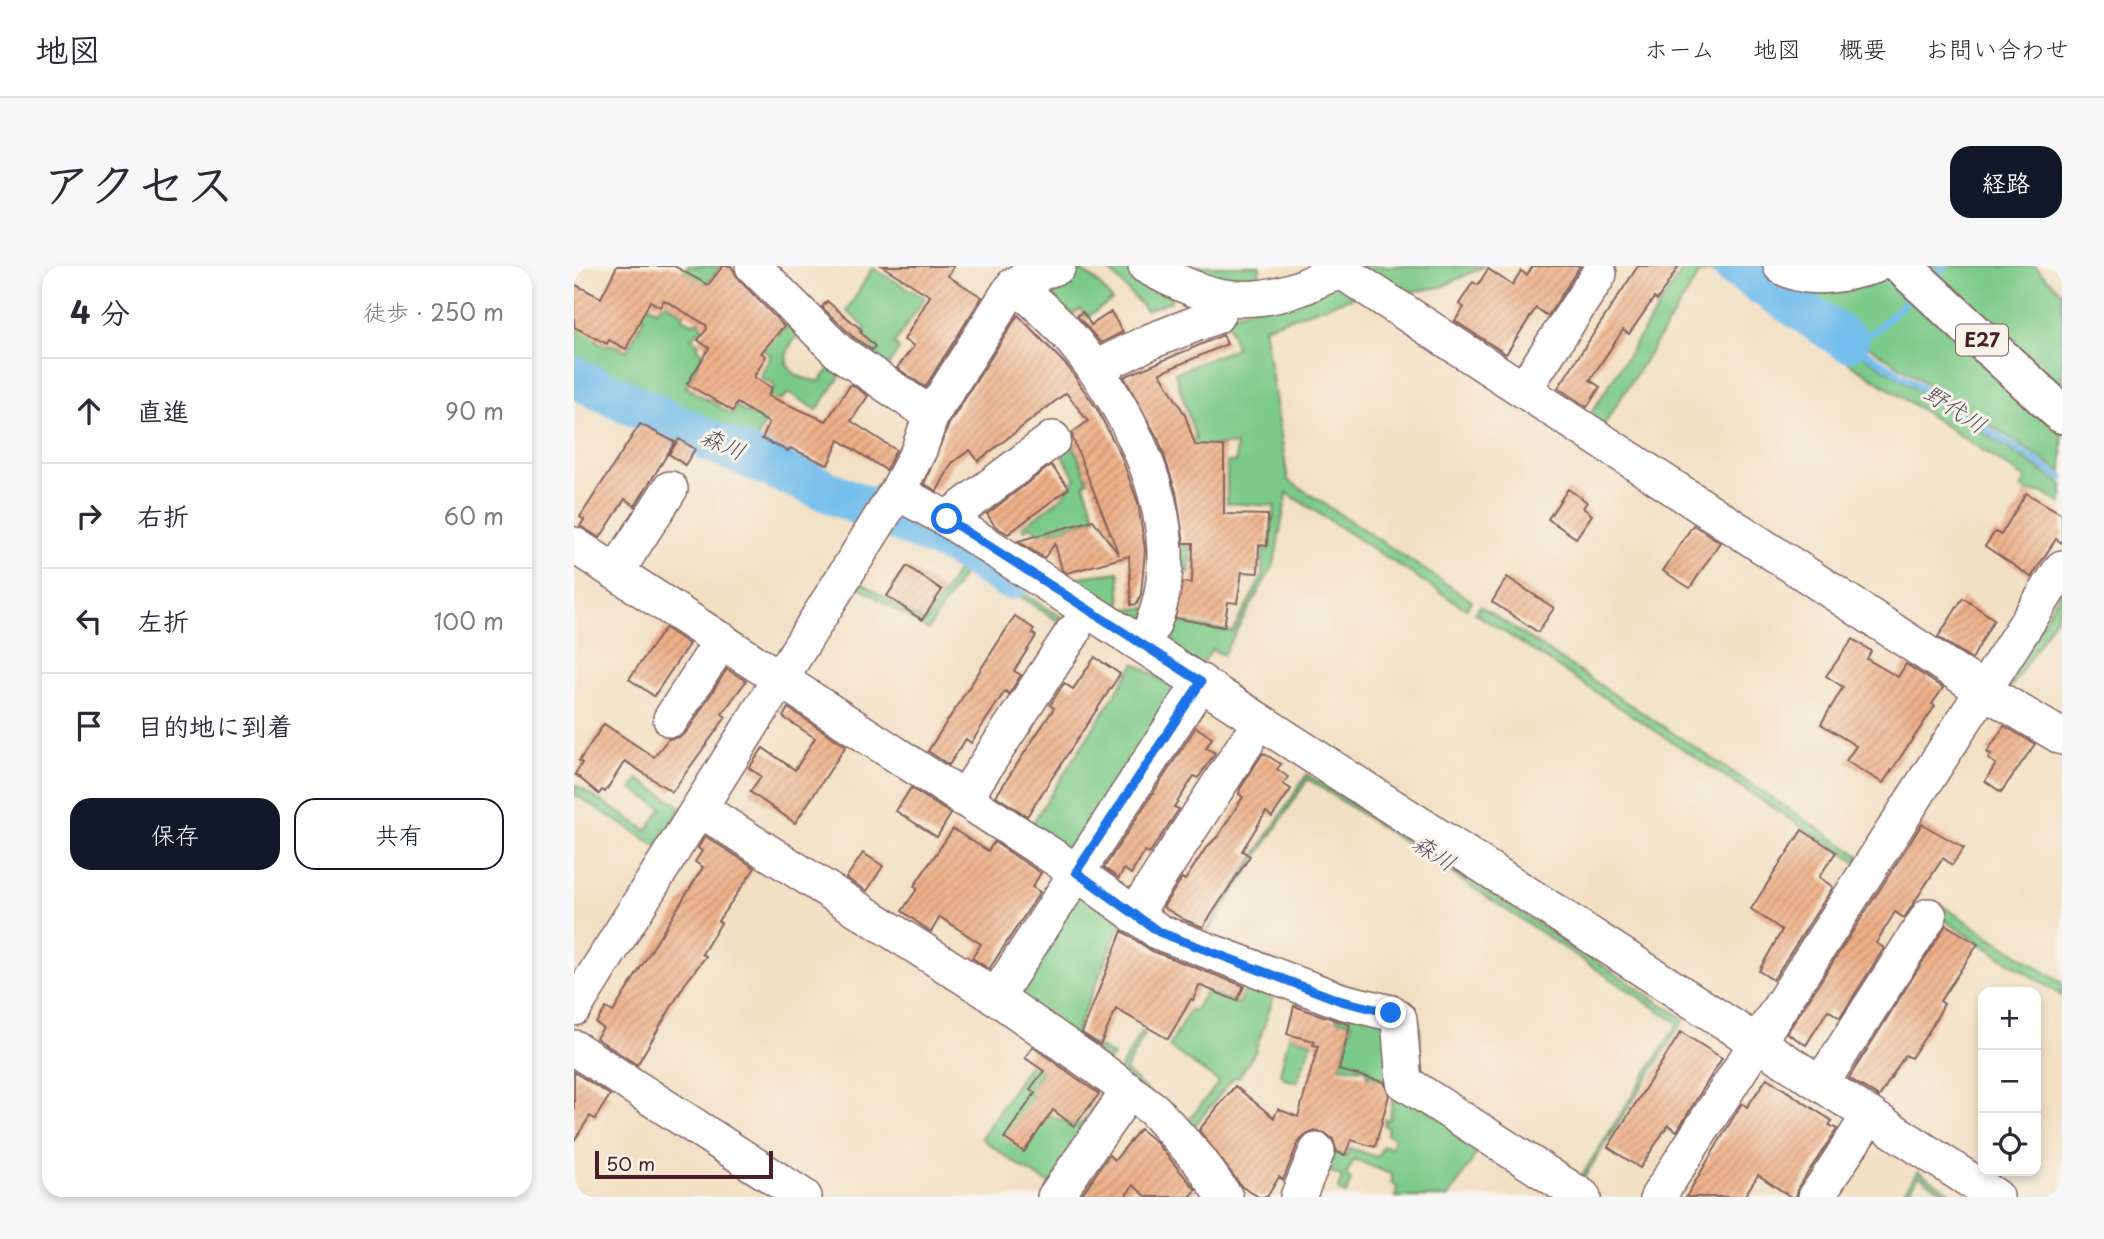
<!DOCTYPE html>
<html lang="ja">
<head>
<meta charset="utf-8">
<style>
	:root { --surface:#fff; --page:#f7f7f7; --text:#2b2b33; --muted:#7c7c81; --line:#e1e1e2; --accent:#111827 }
	body { margin:0; font-family:"Playpen Sans","Klee One",sans-serif; background:var(--page); color:var(--text) }
	.controls { position:absolute; right:21px; bottom:21px; display:grid; overflow:hidden; border-radius:14px; box-shadow:0 4px 10px #0003 }
	.controls button { width:63px; height:63px; display:grid; place-items:center; padding:0; border:0; border-bottom:2px solid var(--line); background:var(--surface); color:var(--text); font:35px sans-serif }
	.scale { position:absolute; left:21px; bottom:18px; width:178px; box-sizing:border-box; padding-left:7px; border:4px solid #4a1f2b; border-top:0; font-size:19px; line-height:24px; white-space:nowrap; color:#4a1f2b; -webkit-text-stroke:5px #f7f3e8; paint-order:stroke }
	.stop { position:absolute; width:21px; height:21px; margin:-16px; border:5px solid #1a73e8; border-radius:50%; background:#fff }
	.stop.end { background:#1a73e8; border-color:#fff; box-shadow:0 2px 7px #0008 }
	.list { margin:0; padding:0; list-style:none }
	h2 { display:flex; justify-content:space-between; align-items:center; height:91px; margin:0; padding:0 28px; font-size:30px }
	h2 small { font-size:23px; font-weight:400; color:var(--muted) }
	.list li { display:grid; grid-template-columns:46px 1fr auto; gap:21px; align-items:center; box-sizing:border-box; height:105px; padding:0 28px; border-top:2px solid var(--line) }
	.list b { display:block; font-size:26px; white-space:nowrap }
	.list em { font-size:23px; font-style:normal; color:var(--muted) }
	.actions { display:flex; gap:14px; padding:21px 28px }
	.actions a { flex:1; padding:16px 0; border:2px solid var(--accent); border-radius:21px; text-align:center; font-size:24px; color:var(--accent) }
	.actions .main { background:var(--accent); color:#fff }
	.icon { flex:none; width:38px; height:38px; fill:none; stroke:currentColor; stroke-width:2; stroke-linecap:round; stroke-linejoin:round }
	.map { position:relative; flex:none; width:1488px; height:931px; overflow:hidden; border-radius:21px }
	header { display:flex; align-items:center; gap:42px; box-sizing:border-box; height:98px; padding:0 35px; background:var(--surface); border-bottom:2px solid var(--line) }
	header strong { font-size:33px }
	nav { display:flex; gap:38px; margin-inline-start:auto; font-size:24px }
	.intro { display:flex; align-items:center; justify-content:space-between; box-sizing:border-box; height:168px; padding:0 42px }
	h1 { margin:0; font-size:49px }
	.button { padding:18px 32px; border-radius:21px; background:var(--accent); color:#fff; font-size:24px; font-weight:700 }
	main { display:flex; gap:42px; padding:0 42px }
	aside { flex:1; background:var(--surface); border-radius:21px; box-shadow:0 4px 10px #0003 }
	.map>svg:first-child { display:block }
</style>
</head>
<body>
<header>
<strong>地図</strong>
<nav><a>ホーム</a><a>地図</a><a>概要</a><a>お問い合わせ</a></nav>
</header>
<div class="intro"><h1>アクセス</h1><a class="button">経路</a></div>
<main>
<aside>
<h2>4 分<small>徒歩 · 250 m</small></h2>
<ul class="list">
<li><svg class="icon" aria-label="ahead" viewBox="0 0 24 24"><path d="M12 20V5M6 11l6-6 6 6"/></svg><div><b>直進</b></div><em>90 m</em></li>
<li><svg class="icon" aria-label="right" viewBox="0 0 24 24"><path d="M7 20v-9h11M14 6l5 5-5 5"/></svg><div><b>右折</b></div><em>60 m</em></li>
<li><svg class="icon" aria-label="left" viewBox="0 0 24 24"><path d="M17 20v-9H6M10 6l-5 5 5 5"/></svg><div><b>左折</b></div><em>100 m</em></li>
<li><svg class="icon" aria-label="arrive" viewBox="0 0 24 24"><path d="M6 21V4h12l-3 4 3 4H6"/></svg><div><b>目的地に到着</b></div></li>
</ul>
<div class="actions"><a class="main">保存</a><a>共有</a></div>
</aside>
<div class="map">
<svg width="1488" height="931" viewBox="0 0 1488 931">
	<defs>
		<pattern id="building-hatch" width="6" height="6" patternUnits="userSpaceOnUse" patternTransform="scale(1.75)"><rect width="6" height="6" fill="#eeb088"/><path d="M-1 1l2-2M0 6l6-6M5 7l2-2" fill="none" stroke="#c38f6f"/></pattern>
	</defs>
	<rect width="100%" height="100%" fill="#f7f3e8"/>
	<filter id="ink" filterUnits="userSpaceOnUse"><feTurbulence type="fractalNoise" baseFrequency=".0143" numOctaves="2"/><feDisplacementMap in="SourceGraphic" scale="14" xChannelSelector="R" yChannelSelector="G"/><feConvolveMatrix kernelMatrix="1 2 1 2 8 2 1 2 1" color-interpolation-filters="sRGB"/></filter>
	<filter id="wash" filterUnits="userSpaceOnUse"><feTurbulence type="fractalNoise" baseFrequency=".00686" numOctaves="4" result="noise"/><feDisplacementMap in="SourceGraphic" scale="28" xChannelSelector="R" yChannelSelector="G"/><feGaussianBlur stdDeviation="1.57" result="paint"/><feColorMatrix in="noise" values="0 0 0 0 0 0 0 0 0 0 0 0 0 0 0 0 0 1.4 0 .05"/><feComposite in="paint" operator="in"/></filter>
	<g filter="url(#wash)">
		<rect width="100%" height="100%" fill="#f2e0c5"/>
		<g fill="#7cca89" stroke="#63745a" stroke-width="2" fill-rule="evenodd">
			<path d="M 113,0 L 147,0 L 128,23 L 107,11 Z"/>
			<path d="M 535,0 L 561,0 L 597,21 L 597,35 L 572,44 L 533,2 Z"/>
			<path d="M 581,0 L 686,0 L 684,19 L 750,0 L 911,0 L 867,21 L 822,28 L 792,10 L 682,28 Z"/>
			<path d="M 1111,0 L 1152,0 L 1488,218 L 1488,238 L 1467,226 L 1457,227 L 1447,222 L 1452,213 L 1136,5 L 1126,7 L 1028,162 L 1014,152 Z"/>
			<path d="M 1177,0 L 1187,0 L 1196,5 L 1336,0 L 1461,0 L 1488,27 L 1488,206 L 1176,3 Z"/>
			<path d="M 495,1 C 516,6 525,17 538,34 L 513,51 L 507,43 L 492,52 L 453,17 Z"/>
			<path d="M 298,2 L 351,32 L 320,78 L 325,83 L 308,110 L 275,84 L 292,62 L 273,45 Z"/>
			<path d="M 762,13 L 783,30 L 690,61 L 714,214 L 898,335 L 892,343 L 713,227 L 700,298 L 649,389 L 638,383 L 625,403 L 578,374 L 594,354 L 658,366 L 688,311 L 689,284 L 695,284 L 701,240 L 653,237 L 653,196 L 662,196 L 662,179 L 639,179 L 639,189 L 587,190 L 575,195 L 572,187 L 622,173 L 601,107 L 662,82 L 652,51 Z"/>
			<path d="M 57,31 L 83,44 L 92,37 L 110,48 L 108,52 L 119,57 L 125,55 L 129,62 L 117,72 L 125,78 L 123,81 L 129,88 L 112,121 L 158,148 L 163,141 L 181,151 L 201,120 L 186,111 L 197,89 L 182,80 L 196,65 L 203,70 L 222,49 L 227,67 C 201,90 211,113 246,115 L 259,99 L 273,100 L 243,144 L 215,127 L 207,134 L 203,132 L 182,175 L 297,226 L 302,219 L 305,232 L 300,239 L 0,106 L 2,60 L 23,71 L 22,75 L 32,80 L 37,78 L 53,85 L 70,51 L 55,42 Z"/>
			<path d="M 0,113 L 8,117 L 71,148 L 63,152 L 0,120 Z"/>
			<path d="M 496,171 L 514,215 L 510,218 L 522,252 L 475,266 L 474,274 L 457,260 L 451,264 L 448,261 L 486,233 L 502,212 L 481,179 Z"/>
			<path d="M 131,175 L 293,246 L 290,250 L 127,181 Z"/>
			<path d="M 320,258 L 380,284 L 492,354 L 490,359 L 396,298 L 354,364 L 282,319 L 285,315 L 351,357 L 386,301 L 353,279 L 316,264 Z"/>
			<path d="M 594,279 L 616,280 L 615,306 L 597,305 Z"/>
			<path d="M 545,306 L 547,343 L 578,342 L 564,365 L 489,313 Z"/>
			<path d="M 1488,323 L 1488,341 L 1434,426 L 1427,427 Z"/>
			<path d="M 906,340 L 1286,590 L 1282,596 L 901,347 Z"/>
			<path d="M 561,397 L 611,429 L 504,595 L 454,564 Z"/>
			<path d="M 733,508 L 1111,753 L 1006,918 L 844,814 L 838,759 L 629,670 ZM 734,513 L 1104,757 L 1005,914 L 851,815 C 841,794 852,768 841,747 C 831,727 804,728 784,723 C 733,710 682,688 632,669 Z"/>
			<path d="M 64,513 L 108,541 L 83,580 L 0,528 L 0,518 L 73,564 L 88,542 L 58,523 Z"/>
			<path d="M 499,618 L 563,666 L 546,660 L 501,768 L 540,790 L 535,795 L 437,728 Z"/>
			<path d="M 1367,639 L 1488,717 L 1488,730 L 1361,648 Z"/>
			<path d="M 676,711 L 703,721 L 681,786 L 664,812 L 660,811 L 610,873 L 543,808 L 567,766 L 571,768 L 551,805 L 612,858 L 645,816 L 595,781 L 616,743 L 620,745 L 632,725 L 665,738 Z"/>
			<path d="M 725,729 L 814,755 L 820,817 L 793,810 L 794,803 L 766,801 L 778,757 L 762,753 L 763,749 L 731,737 L 730,740 L 722,738 Z"/>
			<path d="M 715,770 L 738,776 L 723,816 L 711,813 L 706,807 Z"/>
			<path d="M 479,779 L 484,783 L 454,825 L 463,832 L 463,840 L 477,850 L 501,860 L 510,855 L 531,823 L 534,824 L 482,921 L 445,900 L 407,872 L 455,799 L 463,802 Z"/>
			<path d="M 820,822 L 909,877 L 875,931 L 822,931 L 823,921 L 817,917 L 819,909 L 780,893 L 772,909 L 777,913 L 772,928 L 764,925 L 768,911 L 744,900 L 754,884 L 772,891 L 776,882 L 803,891 L 809,880 L 817,881 L 820,872 L 813,868 L 814,862 L 810,859 L 811,853 L 816,853 Z"/>
			<path d="M 1344,905 L 1384,931 L 1378,931 L 1345,910 L 1332,931 L 1327,931 Z"/>
		</g>
		<g fill="none" stroke-linecap="round" stroke-linejoin="round">
			<g stroke="#73beec" stroke-width="7">
				<path d="M 1357,12 L 1372,0"/>
				<path d="M 1274,75 L 1488,212"/>
				<path d="M 1274,75 L 1301,65 L 1341,27"/>
			</g>
			<g stroke="#73beec" stroke-width="42">
				<path d="M 1160,0 L 1274,75"/>
				<path d="M 0,111 L 136,175 L 298,244"/>
				<path d="M 323,254 L 382,280 L 436,313"/>
			</g>
		</g>
		<g id="blocks">
			<g fill="url(#building-hatch)">
				<path d="M 43,0 L 100,0 L 134,19 L 149,0 L 157,0 L 165,14 L 210,60 L 187,87 L 192,90 L 180,111 L 198,122 L 194,130 L 252,155 L 277,118 L 294,130 L 277,155 L 322,184 L 312,204 L 265,174 L 254,199 L 216,182 L 214,185 L 188,173 L 195,157 L 163,137 L 159,145 L 113,118 L 135,82 L 124,74 L 133,63 L 132,59 L 90,34 L 86,41 L 76,35 L 52,83 L 35,74 L 33,78 L 0,61 L 0,18 L 27,32 Z"/>
				<path d="M 308,0 L 380,0 L 374,10 L 408,31 L 351,121 L 323,102 L 340,80 L 330,74 L 356,30 Z"/>
				<path d="M 959,0 L 1006,0 L 974,50 L 962,42 L 932,88 L 881,55 L 890,41 L 885,38 L 899,16 L 904,19 L 914,3 L 938,19 L 947,5 L 953,9 Z"/>
				<path d="M 1064,0 L 1105,0 L 1083,34 L 1080,32 L 1055,68 L 1049,64 L 1016,114 L 1026,121 L 1013,141 L 984,122 Z"/>
				<path d="M 253,35 L 288,64 L 286,66 L 301,80 L 298,84 L 278,70 L 248,41 Z"/>
				<path d="M 509,46 L 517,59 L 537,46 L 549,66 L 527,77 L 503,50 Z"/>
				<path d="M 444,49 L 494,101 L 523,143 L 547,190 L 564,237 L 571,284 L 567,328 L 563,338 L 557,339 L 555,290 L 493,307 L 488,304 L 481,278 L 470,292 L 444,275 L 519,254 L 545,289 L 499,173 L 498,167 L 514,155 L 492,127 L 404,195 L 396,184 L 378,197 L 363,225 L 350,218 L 375,158 Z"/>
				<path d="M 649,69 L 653,78 L 586,107 L 611,149 L 621,179 L 650,180 L 650,248 L 694,249 L 693,280 L 685,279 L 684,307 L 668,306 L 663,337 L 654,336 L 650,361 L 601,352 L 608,316 L 618,317 L 619,277 L 610,277 L 602,226 L 585,175 L 550,111 Z"/>
				<path d="M 66,158 L 101,176 L 61,240 L 51,233 L 26,272 L 6,260 L 10,254 L 6,251 Z"/>
				<path d="M 105,173 L 121,183 L 111,199 L 95,188 Z"/>
				<path d="M 477,199 L 495,222 L 434,268 L 421,260 L 413,248 Z"/>
				<path d="M 994,223 L 1013,236 L 1009,242 L 1018,249 L 1002,272 L 974,253 Z"/>
				<path d="M 1452,227 L 1488,248 L 1488,277 L 1482,273 L 1457,311 L 1411,280 L 1421,266 L 1427,269 Z"/>
				<path d="M 1119,259 L 1146,276 L 1116,322 L 1089,305 Z"/>
				<path d="M 333,300 L 368,324 L 348,354 L 313,330 Z"/>
				<path d="M 933,311 L 980,342 L 964,366 L 918,336 Z"/>
				<path d="M 1389,332 L 1420,353 L 1398,393 L 1364,371 Z"/>
				<path d="M 441,350 L 460,363 L 458,367 L 462,370 L 440,405 L 447,409 L 435,428 L 431,425 L 397,477 L 392,473 L 375,499 L 354,485 Z"/>
				<path d="M 91,362 L 115,378 L 80,430 L 55,413 Z"/>
				<path d="M 1279,373 L 1297,385 L 1293,393 L 1324,411 L 1332,398 L 1369,422 L 1358,438 L 1361,440 L 1309,517 L 1272,495 L 1282,480 L 1247,458 L 1269,421 L 1252,410 Z"/>
				<path d="M 521,391 L 546,408 L 453,550 L 422,530 L 480,442 L 476,439 L 490,417 L 499,423 Z"/>
				<path d="M 153,403 L 172,415 L 148,448 L 152,451 L 98,526 L 51,495 L 31,526 L 28,524 L 25,528 L 1,508 L 8,497 L 5,495 L 30,458 L 80,491 L 94,473 L 106,471 L 114,464 Z"/>
				<path d="M 214,442 L 272,480 L 221,557 L 176,526 L 187,510 L 175,502 L 189,482 L 221,504 L 241,472 L 209,451 Z"/>
				<path d="M 1430,460 L 1461,478 L 1427,526 L 1411,515 L 1422,498 L 1414,493 L 1417,488 L 1413,486 Z"/>
				<path d="M 622,461 L 638,472 L 632,482 L 641,487 L 624,512 L 620,510 L 600,541 L 605,543 L 575,588 L 571,585 L 557,608 L 550,603 L 545,612 L 530,602 Z"/>
				<path d="M 689,487 L 707,498 L 703,503 L 714,511 L 709,518 L 717,523 L 698,551 L 692,546 L 668,585 L 676,590 L 629,661 L 611,654 L 589,641 L 608,612 L 611,614 L 632,582 L 644,570 L 669,531 L 665,528 L 666,523 Z"/>
				<path d="M 337,522 L 377,548 L 363,571 L 322,545 Z"/>
				<path d="M 1348,558 L 1390,582 L 1378,599 L 1369,592 L 1330,652 L 1321,646 L 1302,677 L 1310,682 L 1266,752 L 1254,744 L 1232,779 L 1213,767 Z"/>
				<path d="M 379,563 L 414,585 L 420,576 L 467,607 L 458,621 L 466,626 L 415,703 L 398,692 L 407,678 L 366,651 L 357,666 L 328,645 L 343,623 L 340,620 Z"/>
				<path d="M 1228,564 L 1262,586 L 1245,611 L 1259,621 L 1199,714 L 1185,705 L 1208,664 L 1177,643 Z"/>
				<path d="M 131,570 L 181,602 L 144,655 L 147,657 L 128,688 L 132,690 L 111,718 L 63,799 L 22,772 L 29,762 L 22,757 L 32,742 L 39,746 L 129,601 L 121,596 L 128,585 L 124,582 Z"/>
				<path d="M 289,587 L 309,600 L 293,625 L 272,612 Z"/>
				<path d="M 1372,659 L 1404,678 L 1366,735 L 1370,738 L 1357,762 L 1337,792 L 1331,789 L 1305,831 L 1275,812 Z"/>
				<path d="M 548,665 L 578,685 L 670,720 L 663,735 L 625,719 L 619,734 L 617,733 L 594,773 L 542,743 L 526,779 L 508,767 Z"/>
				<path d="M 720,740 L 776,759 L 765,804 L 810,816 L 815,829 L 801,881 L 777,874 L 771,889 L 763,886 L 759,873 L 751,867 L 741,865 L 731,869 L 724,877 L 709,914 L 705,911 L 693,931 L 685,931 L 668,921 L 625,864 L 661,820 L 700,852 L 704,843 L 724,851 L 744,780 L 739,779 L 740,775 L 713,768 Z"/>
				<path d="M 1107,766 L 1148,792 L 1103,865 L 1094,859 L 1066,902 L 1034,881 Z"/>
				<path d="M 459,781 L 525,828 L 500,860 L 479,844 L 450,886 L 430,872 L 461,827 L 456,823 L 470,805 L 451,792 Z"/>
				<path d="M 0,806 L 36,829 L 21,853 L 16,850 L 0,875 Z"/>
				<path d="M 1193,812 L 1258,855 L 1255,859 L 1263,863 L 1225,920 L 1222,931 L 1217,931 L 1184,909 L 1170,931 L 1112,931 L 1168,837 L 1173,841 Z"/>
				<path d="M 566,863 L 581,875 L 622,924 L 616,931 L 573,931 L 559,919 L 551,931 L 506,931 L 535,889 L 541,894 Z"/>
			</g>
		</g>
	</g>
	<g filter="url(#ink)">
		<use href="#blocks" fill-opacity="0" stroke="#856361" stroke-width="2"/>
		<g fill="none" stroke-linecap="round" stroke-linejoin="round">
			<g stroke="#856361" stroke-width="38">
				<g id="minor">
					<path d="M 179,0 L 265,86 L 357,149"/>
					<path d="M 572,0 C 627,30 665,44 726,22 C 740,17 758,4 772,8 L 1409,424 L 1488,471"/>
					<path d="M 1207,0 C 1235,17 1271,8 1300,0"/>
					<path d="M 440,19 C 535,88 637,264 569,378"/>
					<path d="M 522,102 L 577,75 L 642,50 L 651,33"/>
					<path d="M 950,123 L 1025,8"/>
					<path d="M 323,226 L 373,253 L 1422,931"/>
					<path d="M 373,253 L 479,173"/>
					<path d="M 0,279 L 492,599 L 585,666 L 767,735 L 817,747 L 825,753 L 830,816 L 1009,931"/>
					<path d="M 42,306 L 96,223"/>
					<path d="M 97,453 L 148,374"/>
					<path d="M 390,533 L 499,366"/>
					<path d="M 126,543 L 422,731 L 524,802 L 580,844 L 625,894 L 651,931"/>
					<path d="M 560,649 L 672,477"/>
					<path d="M 422,731 L 627,416"/>
					<path d="M 0,742 L 323,226 L 345,184 L 357,149 L 435,26 L 450,13 L 484,0"/>
					<path d="M 0,782 L 230,931"/>
					<path d="M 1248,816 L 1355,650"/>
					<path d="M 481,931 L 555,825"/>
					<path d="M 724,931 L 743,885"/>
					<path d="M 1084,931 L 1488,302"/>
					<path d="M 1242,931 L 1296,849"/>
				</g>
			</g>
			<g stroke="#856361" stroke-width="42">
				<path id="highway" d="M 1328,0 L 1488,148"/>
			</g>
			<use href="#minor" stroke="#fff" stroke-width="35"/>
			<use href="#highway" stroke="#fff" stroke-width="38"/>
		</g>
	</g>
	<g fill="none" stroke-linecap="round" stroke-linejoin="round" filter="url(#ink)">
		<path stroke="#1a73e8" stroke-width="9" d="M 373,253 L 627,416 L 502,606 L 585,666 L 767,735 L 817,747"/>
	</g>
	<g text-anchor="middle" stroke-width="6" stroke-linejoin="round" paint-order="stroke">
		<rect fill="#f7f3e8" stroke="#7e5f64" stroke-width="2" x="1382" y="58.5" width="52" height="31" rx="5"/>
		<g font-size="19" font-weight="bold" fill="#4a1f2b">
			<text x="1408" y="81">E27</text>
		</g>
		<g font-size="23" font-style="italic" fill="#564f65" stroke="#f7f3e8">
			<text transform="translate(1381 143) rotate(33)" y="8">野代川</text>
			<text transform="translate(149 178) rotate(24)" y="8">森川</text>
			<text transform="translate(860 587) rotate(33)" y="8">森川</text>
		</g>
	</g>
</svg>
<div class="controls">
<button>+</button>
<button>−</button>
<button><svg class="icon" aria-label="locate" viewBox="0 0 24 24"><circle cx="12" cy="12" r="6"/><path d="M12 2v4M12 18v4M2 12h4M18 12h4"/></svg></button>
</div>
<div class="scale">50 m</div>
<div class="stop" style="left:373px;top:253px"></div>
<div class="stop end" style="left:817px;top:747px"></div>
</div>
</main>
</body>
</html>
